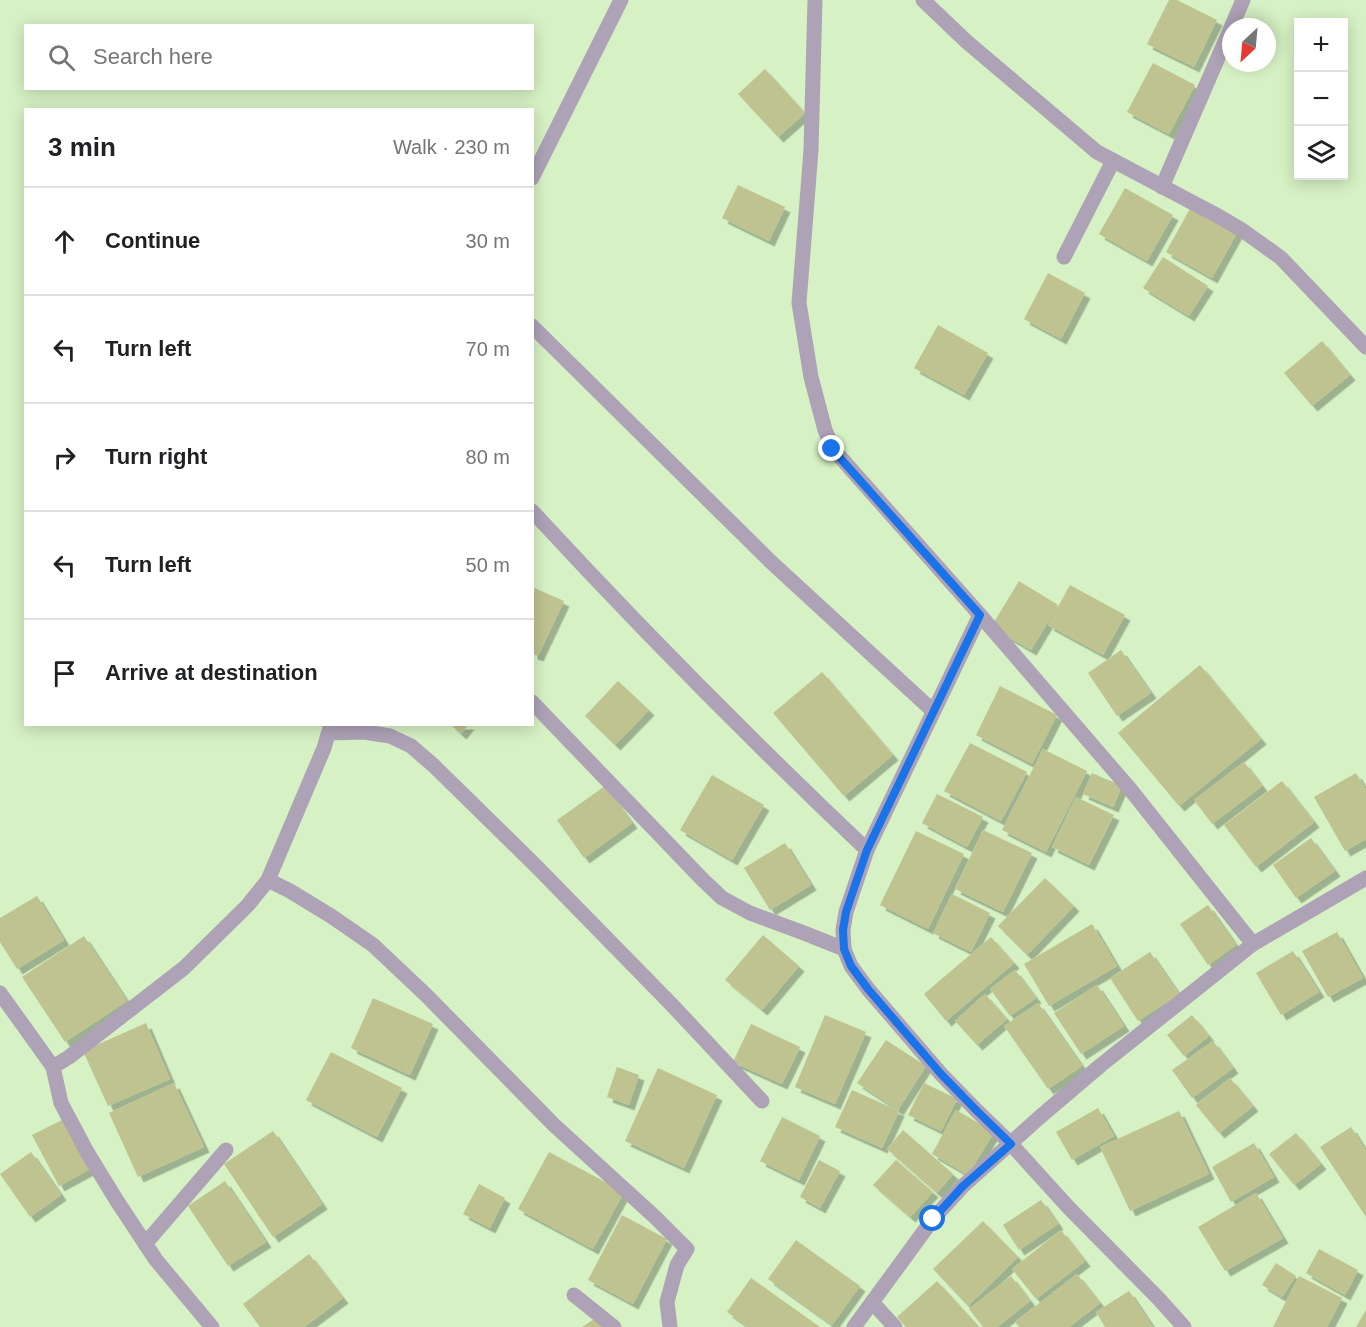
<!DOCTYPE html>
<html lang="en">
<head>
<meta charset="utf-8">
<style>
	:root { --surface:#fff; --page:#f6f6f6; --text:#202124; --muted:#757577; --line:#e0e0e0 }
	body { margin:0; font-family:Arial,sans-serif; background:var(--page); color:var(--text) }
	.controls { position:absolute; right:18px; top:18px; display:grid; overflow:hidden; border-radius:0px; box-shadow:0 3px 15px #0003 }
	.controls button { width:54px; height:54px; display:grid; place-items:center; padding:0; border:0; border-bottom:2px solid var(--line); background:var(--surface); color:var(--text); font:30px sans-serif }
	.compass { position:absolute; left:1222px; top:18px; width:54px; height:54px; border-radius:50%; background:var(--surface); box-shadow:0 3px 15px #0003; rotate:206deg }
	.stop { position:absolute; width:18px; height:18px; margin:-14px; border:4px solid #1a73e8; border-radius:50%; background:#fff }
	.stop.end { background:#1a73e8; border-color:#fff; box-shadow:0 2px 6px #0008 }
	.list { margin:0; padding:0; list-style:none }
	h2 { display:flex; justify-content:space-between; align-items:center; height:78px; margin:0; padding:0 24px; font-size:26px }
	h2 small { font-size:20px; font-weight:400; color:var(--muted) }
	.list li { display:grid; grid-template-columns:39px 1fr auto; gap:18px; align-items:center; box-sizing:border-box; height:108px; padding:0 24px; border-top:2px solid var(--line) }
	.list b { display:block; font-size:22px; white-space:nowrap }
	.list em { font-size:20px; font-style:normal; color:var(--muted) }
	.icon { flex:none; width:33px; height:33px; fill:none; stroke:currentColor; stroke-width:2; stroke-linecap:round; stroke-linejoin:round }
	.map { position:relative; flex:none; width:1366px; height:1327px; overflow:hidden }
	.search { position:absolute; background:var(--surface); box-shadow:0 3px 15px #0003; left:24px; top:24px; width:510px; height:66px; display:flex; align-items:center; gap:15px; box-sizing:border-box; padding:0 21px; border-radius:0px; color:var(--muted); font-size:22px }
	.panel { position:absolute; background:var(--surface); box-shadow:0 3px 15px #0003; left:24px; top:108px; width:510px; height:618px; border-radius:0px }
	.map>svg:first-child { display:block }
</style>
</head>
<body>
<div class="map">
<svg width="1366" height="1327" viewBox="0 0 1366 1327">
	<defs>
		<filter id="shadow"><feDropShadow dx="5.5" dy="5.5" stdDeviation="0" flood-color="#0004"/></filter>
	</defs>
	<rect width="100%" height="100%" fill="#d6f1c3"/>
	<g fill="#bec390" filter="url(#shadow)">
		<path d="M 1169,0 L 1177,0 L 1217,20 L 1194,67 L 1147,44 Z"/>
		<path d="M 1153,63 L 1195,85 L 1169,134 L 1127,112 Z"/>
		<path d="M 765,69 L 805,113 L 778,137 L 738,94 Z"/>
		<path d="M 738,185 L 785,207 L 769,241 L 722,218 Z"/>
		<path d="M 1125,188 L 1173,215 L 1147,261 L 1099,234 Z"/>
		<path d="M 1192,205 L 1238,231 L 1212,278 L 1166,252 Z"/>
		<path d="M 1163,257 L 1208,286 L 1189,316 L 1143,288 Z"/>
		<path d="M 1048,273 L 1085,293 L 1061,339 L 1024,319 Z"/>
		<path d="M 938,325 L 988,353 L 964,395 L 914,368 Z"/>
		<path d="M 1322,341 L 1350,375 L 1312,406 L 1284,373 Z"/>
		<path d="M 1019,581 L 1058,605 L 1031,650 L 991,627 Z"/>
		<path d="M 1070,585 L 1125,615 L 1103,655 L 1048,625 Z"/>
		<path d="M 532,587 L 564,601 L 538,656 L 532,654 Z"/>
		<path d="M 1121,650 L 1151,693 L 1117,716 L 1088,673 Z"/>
		<path d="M 1200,665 L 1261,739 L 1179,806 L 1118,733 Z"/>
		<path d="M 822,672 L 893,755 L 844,796 L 773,713 Z"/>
		<path d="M 618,681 L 649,710 L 615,745 L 585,716 Z"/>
		<path d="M 1000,686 L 1057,715 L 1032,764 L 976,735 Z"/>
		<path d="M 450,724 L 469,724 L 461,734 Z"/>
		<path d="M 970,743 L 1027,772 L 1001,821 L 944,791 Z"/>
		<path d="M 1043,749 L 1087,771 L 1046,852 L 1002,830 Z"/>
		<path d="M 1244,762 L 1262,786 L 1212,824 L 1194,800 Z"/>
		<path d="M 1092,773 L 1122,786 L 1113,807 L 1083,794 Z"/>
		<path d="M 1356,773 L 1366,790 L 1366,839 L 1345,851 L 1314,797 Z"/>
		<path d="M 712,775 L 764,805 L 732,860 L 680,830 Z"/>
		<path d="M 1282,781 L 1314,822 L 1256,867 L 1224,825 Z"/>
		<path d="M 605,786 L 632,823 L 584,858 L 557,820 Z"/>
		<path d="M 937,794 L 983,817 L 967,847 L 922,823 Z"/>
		<path d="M 1076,797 L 1114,815 L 1089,865 L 1052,847 Z"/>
		<path d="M 983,830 L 1032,853 L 1003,912 L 955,889 Z"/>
		<path d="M 916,831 L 964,854 L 928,929 L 880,905 Z"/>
		<path d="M 1311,838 L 1335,871 L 1296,898 L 1273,865 Z"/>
		<path d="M 785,843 L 811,885 L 770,910 L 744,868 Z"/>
		<path d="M 1045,878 L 1074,906 L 1027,955 L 998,926 Z"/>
		<path d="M 952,894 L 990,913 L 971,952 L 933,933 Z"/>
		<path d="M 37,896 L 64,940 L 17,969 L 0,942 L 0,918 Z"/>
		<path d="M 1208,905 L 1236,945 L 1208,965 L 1180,924 Z"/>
		<path d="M 1092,924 L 1117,966 L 1049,1006 L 1024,964 Z"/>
		<path d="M 1337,932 L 1363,978 L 1328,997 L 1302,951 Z"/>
		<path d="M 763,935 L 799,966 L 762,1010 L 725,980 Z"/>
		<path d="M 84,936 L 127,1001 L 65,1042 L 22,977 Z"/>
		<path d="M 991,937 L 1014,963 L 946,1021 L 924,994 Z"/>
		<path d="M 1293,951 L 1319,992 L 1281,1015 L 1256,973 Z"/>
		<path d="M 1150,952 L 1179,994 L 1138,1021 L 1110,978 Z"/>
		<path d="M 1015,970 L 1036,998 L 1010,1016 L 990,989 Z"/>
		<path d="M 1097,985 L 1124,1026 L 1081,1054 L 1054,1013 Z"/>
		<path d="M 985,994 L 1007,1019 L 977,1045 L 955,1021 Z"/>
		<path d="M 373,998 L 433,1024 L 410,1075 L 351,1048 Z"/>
		<path d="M 1038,1003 L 1082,1066 L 1048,1089 L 1004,1026 Z"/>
		<path d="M 825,1015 L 866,1032 L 835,1104 L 795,1087 Z"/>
		<path d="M 1192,1015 L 1209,1036 L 1184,1056 L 1167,1035 Z"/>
		<path d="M 146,1023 L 170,1079 L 108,1106 L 83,1051 Z"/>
		<path d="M 751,1024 L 800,1047 L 782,1084 L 733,1062 Z"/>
		<path d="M 886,1040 L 926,1066 L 898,1110 L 857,1083 Z"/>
		<path d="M 1213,1041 L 1233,1068 L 1192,1098 L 1172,1070 Z"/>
		<path d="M 331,1052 L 402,1088 L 377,1137 L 306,1100 Z"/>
		<path d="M 617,1067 L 639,1075 L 629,1105 L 607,1097 Z"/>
		<path d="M 658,1068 L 717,1095 L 684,1168 L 625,1141 Z"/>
		<path d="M 1230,1078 L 1253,1106 L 1219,1133 L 1196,1105 Z"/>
		<path d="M 174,1083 L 204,1147 L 138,1177 L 109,1113 Z"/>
		<path d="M 924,1083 L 957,1099 L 941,1131 L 908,1115 Z"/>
		<path d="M 852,1090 L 899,1111 L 882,1148 L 835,1127 Z"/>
		<path d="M 1098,1108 L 1114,1136 L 1072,1160 L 1056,1132 Z"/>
		<path d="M 956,1110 L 994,1132 L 968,1175 L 932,1154 Z"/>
		<path d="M 1179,1111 L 1209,1174 L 1130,1211 L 1100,1147 Z"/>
		<path d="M 782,1117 L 820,1136 L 799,1180 L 760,1161 Z"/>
		<path d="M 66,1118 L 92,1168 L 59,1186 L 32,1135 Z"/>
		<path d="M 1351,1127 L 1366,1151 L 1366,1217 L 1320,1147 Z"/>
		<path d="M 903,1130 L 953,1174 L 937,1193 L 887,1149 Z"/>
		<path d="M 273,1131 L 322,1204 L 273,1237 L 224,1164 Z"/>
		<path d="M 1296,1133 L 1321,1164 L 1294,1185 L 1269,1154 Z"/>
		<path d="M 1254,1143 L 1274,1177 L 1231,1202 L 1212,1167 Z"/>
		<path d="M 31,1152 L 61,1195 L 30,1217 L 0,1174 Z"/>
		<path d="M 549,1152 L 624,1192 L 593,1249 L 518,1209 Z"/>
		<path d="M 819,1160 L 840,1171 L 820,1208 L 800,1197 Z"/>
		<path d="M 896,1160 L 933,1192 L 910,1217 L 873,1185 Z"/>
		<path d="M 225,1181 L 266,1242 L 228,1266 L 188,1206 Z"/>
		<path d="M 479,1184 L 505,1198 L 490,1228 L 463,1214 Z"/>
		<path d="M 1256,1193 L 1283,1238 L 1225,1271 L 1198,1227 Z"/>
		<path d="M 1041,1200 L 1058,1224 L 1019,1250 L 1003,1225 Z"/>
		<path d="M 622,1215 L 667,1239 L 633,1304 L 588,1280 Z"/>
		<path d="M 983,1221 L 1018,1257 L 968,1306 L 933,1269 Z"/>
		<path d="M 1061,1230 L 1085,1261 L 1036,1299 L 1012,1269 Z"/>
		<path d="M 796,1240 L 860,1286 L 832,1325 L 768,1279 Z"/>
		<path d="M 1319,1249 L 1358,1270 L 1345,1295 L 1306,1273 Z"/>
		<path d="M 309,1254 L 343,1298 L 304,1327 L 260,1327 L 243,1304 Z"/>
		<path d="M 1276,1263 L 1296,1276 L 1282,1297 L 1262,1285 Z"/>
		<path d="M 1077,1274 L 1100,1303 L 1069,1327 L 1019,1327 L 1015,1322 Z"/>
		<path d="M 1011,1276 L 1030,1301 L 997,1327 L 983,1327 L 969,1309 Z"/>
		<path d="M 1299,1276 L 1342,1298 L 1327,1327 L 1273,1327 Z"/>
		<path d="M 751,1278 L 820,1327 L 748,1327 L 727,1312 Z"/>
		<path d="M 937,1281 L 979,1327 L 906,1327 L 897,1317 Z"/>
		<path d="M 1129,1291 L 1153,1327 L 1105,1327 L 1096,1312 Z"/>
		<path d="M 1366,1310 L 1366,1327 L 1356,1327 Z"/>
		<path d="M 596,1318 L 602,1327 L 582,1327 Z"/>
	</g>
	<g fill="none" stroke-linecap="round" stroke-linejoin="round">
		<g stroke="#aea2b6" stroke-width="15">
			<path d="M 815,0 L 811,150 L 799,303 L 811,377 L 825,430 L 833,449 L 980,615 L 1130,789 L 1253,944"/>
			<path d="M 923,0 L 967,42 L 1097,152 L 1218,216 L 1242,230 L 1281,258 L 1366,347"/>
			<path d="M 532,178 L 621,0"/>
			<path d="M 1162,187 L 1243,0"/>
			<path d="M 1064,257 L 1113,161"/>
			<path d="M 532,326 L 770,561 L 933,711"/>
			<path d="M 532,511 C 640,628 752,741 867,850"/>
			<path d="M 980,615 L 867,850 L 846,912 L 843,930 L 844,949 L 851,966 L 868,989 L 941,1074 L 976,1110 L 1011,1144 L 1069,1208 L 1159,1299 L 1184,1327"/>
			<path d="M 532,702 L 702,879 L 722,898 L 750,913 L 804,933 L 844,949"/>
			<path d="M 329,733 L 364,732 L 390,736 L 411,746 L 433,765 L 535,865 L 672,1005 L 762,1101"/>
			<path d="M 268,880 L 290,891 L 331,916 L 373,945 L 426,995 L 554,1125 L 656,1218 L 687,1249 L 677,1265 L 667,1302 L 670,1327"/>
			<path d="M 0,993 L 53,1067"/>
			<path d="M 145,1244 L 226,1150"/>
			<path d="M 574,1295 L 614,1327"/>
			<path d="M 872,1302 L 895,1327"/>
			<path d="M 212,1327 L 156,1260 L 117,1201 L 87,1152 L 61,1103 L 53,1067 L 69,1057 L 184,968 L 248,905 L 268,880 L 324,748 L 331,724"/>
			<path d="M 854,1327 L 933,1219 L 963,1186 L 1041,1116 L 1101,1065 L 1253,944 L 1366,878"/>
		</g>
	</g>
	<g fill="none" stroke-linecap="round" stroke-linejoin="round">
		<path stroke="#1a73e8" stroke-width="8" d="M 832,449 L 980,615 L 867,850 L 846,912 L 843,930 L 844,949 L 851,966 L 868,989 L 941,1074 L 976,1110 L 1011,1144 L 963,1186 L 933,1219"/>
	</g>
</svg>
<div class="controls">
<button>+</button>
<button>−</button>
<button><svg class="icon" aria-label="layers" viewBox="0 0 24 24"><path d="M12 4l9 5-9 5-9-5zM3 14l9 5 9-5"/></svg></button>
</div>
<svg class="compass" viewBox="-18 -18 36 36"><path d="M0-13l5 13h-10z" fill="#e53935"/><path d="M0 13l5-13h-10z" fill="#757577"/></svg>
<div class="stop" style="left:933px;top:1219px"></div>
<div class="stop end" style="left:832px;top:449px"></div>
<div class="search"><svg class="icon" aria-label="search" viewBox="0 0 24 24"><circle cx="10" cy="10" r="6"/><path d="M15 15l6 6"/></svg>Search here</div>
<section class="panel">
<h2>3 min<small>Walk · 230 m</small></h2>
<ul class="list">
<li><svg class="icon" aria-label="ahead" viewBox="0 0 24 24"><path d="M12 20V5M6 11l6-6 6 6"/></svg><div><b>Continue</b></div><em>30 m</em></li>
<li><svg class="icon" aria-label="left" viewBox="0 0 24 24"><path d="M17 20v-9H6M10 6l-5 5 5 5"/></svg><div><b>Turn left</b></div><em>70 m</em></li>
<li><svg class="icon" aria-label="right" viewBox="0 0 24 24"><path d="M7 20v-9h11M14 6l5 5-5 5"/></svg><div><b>Turn right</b></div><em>80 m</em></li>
<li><svg class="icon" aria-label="left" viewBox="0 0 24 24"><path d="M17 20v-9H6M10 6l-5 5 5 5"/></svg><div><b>Turn left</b></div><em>50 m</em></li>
<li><svg class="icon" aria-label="arrive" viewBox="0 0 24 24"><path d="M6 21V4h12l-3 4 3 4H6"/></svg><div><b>Arrive at destination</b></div></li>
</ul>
</section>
</div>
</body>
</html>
